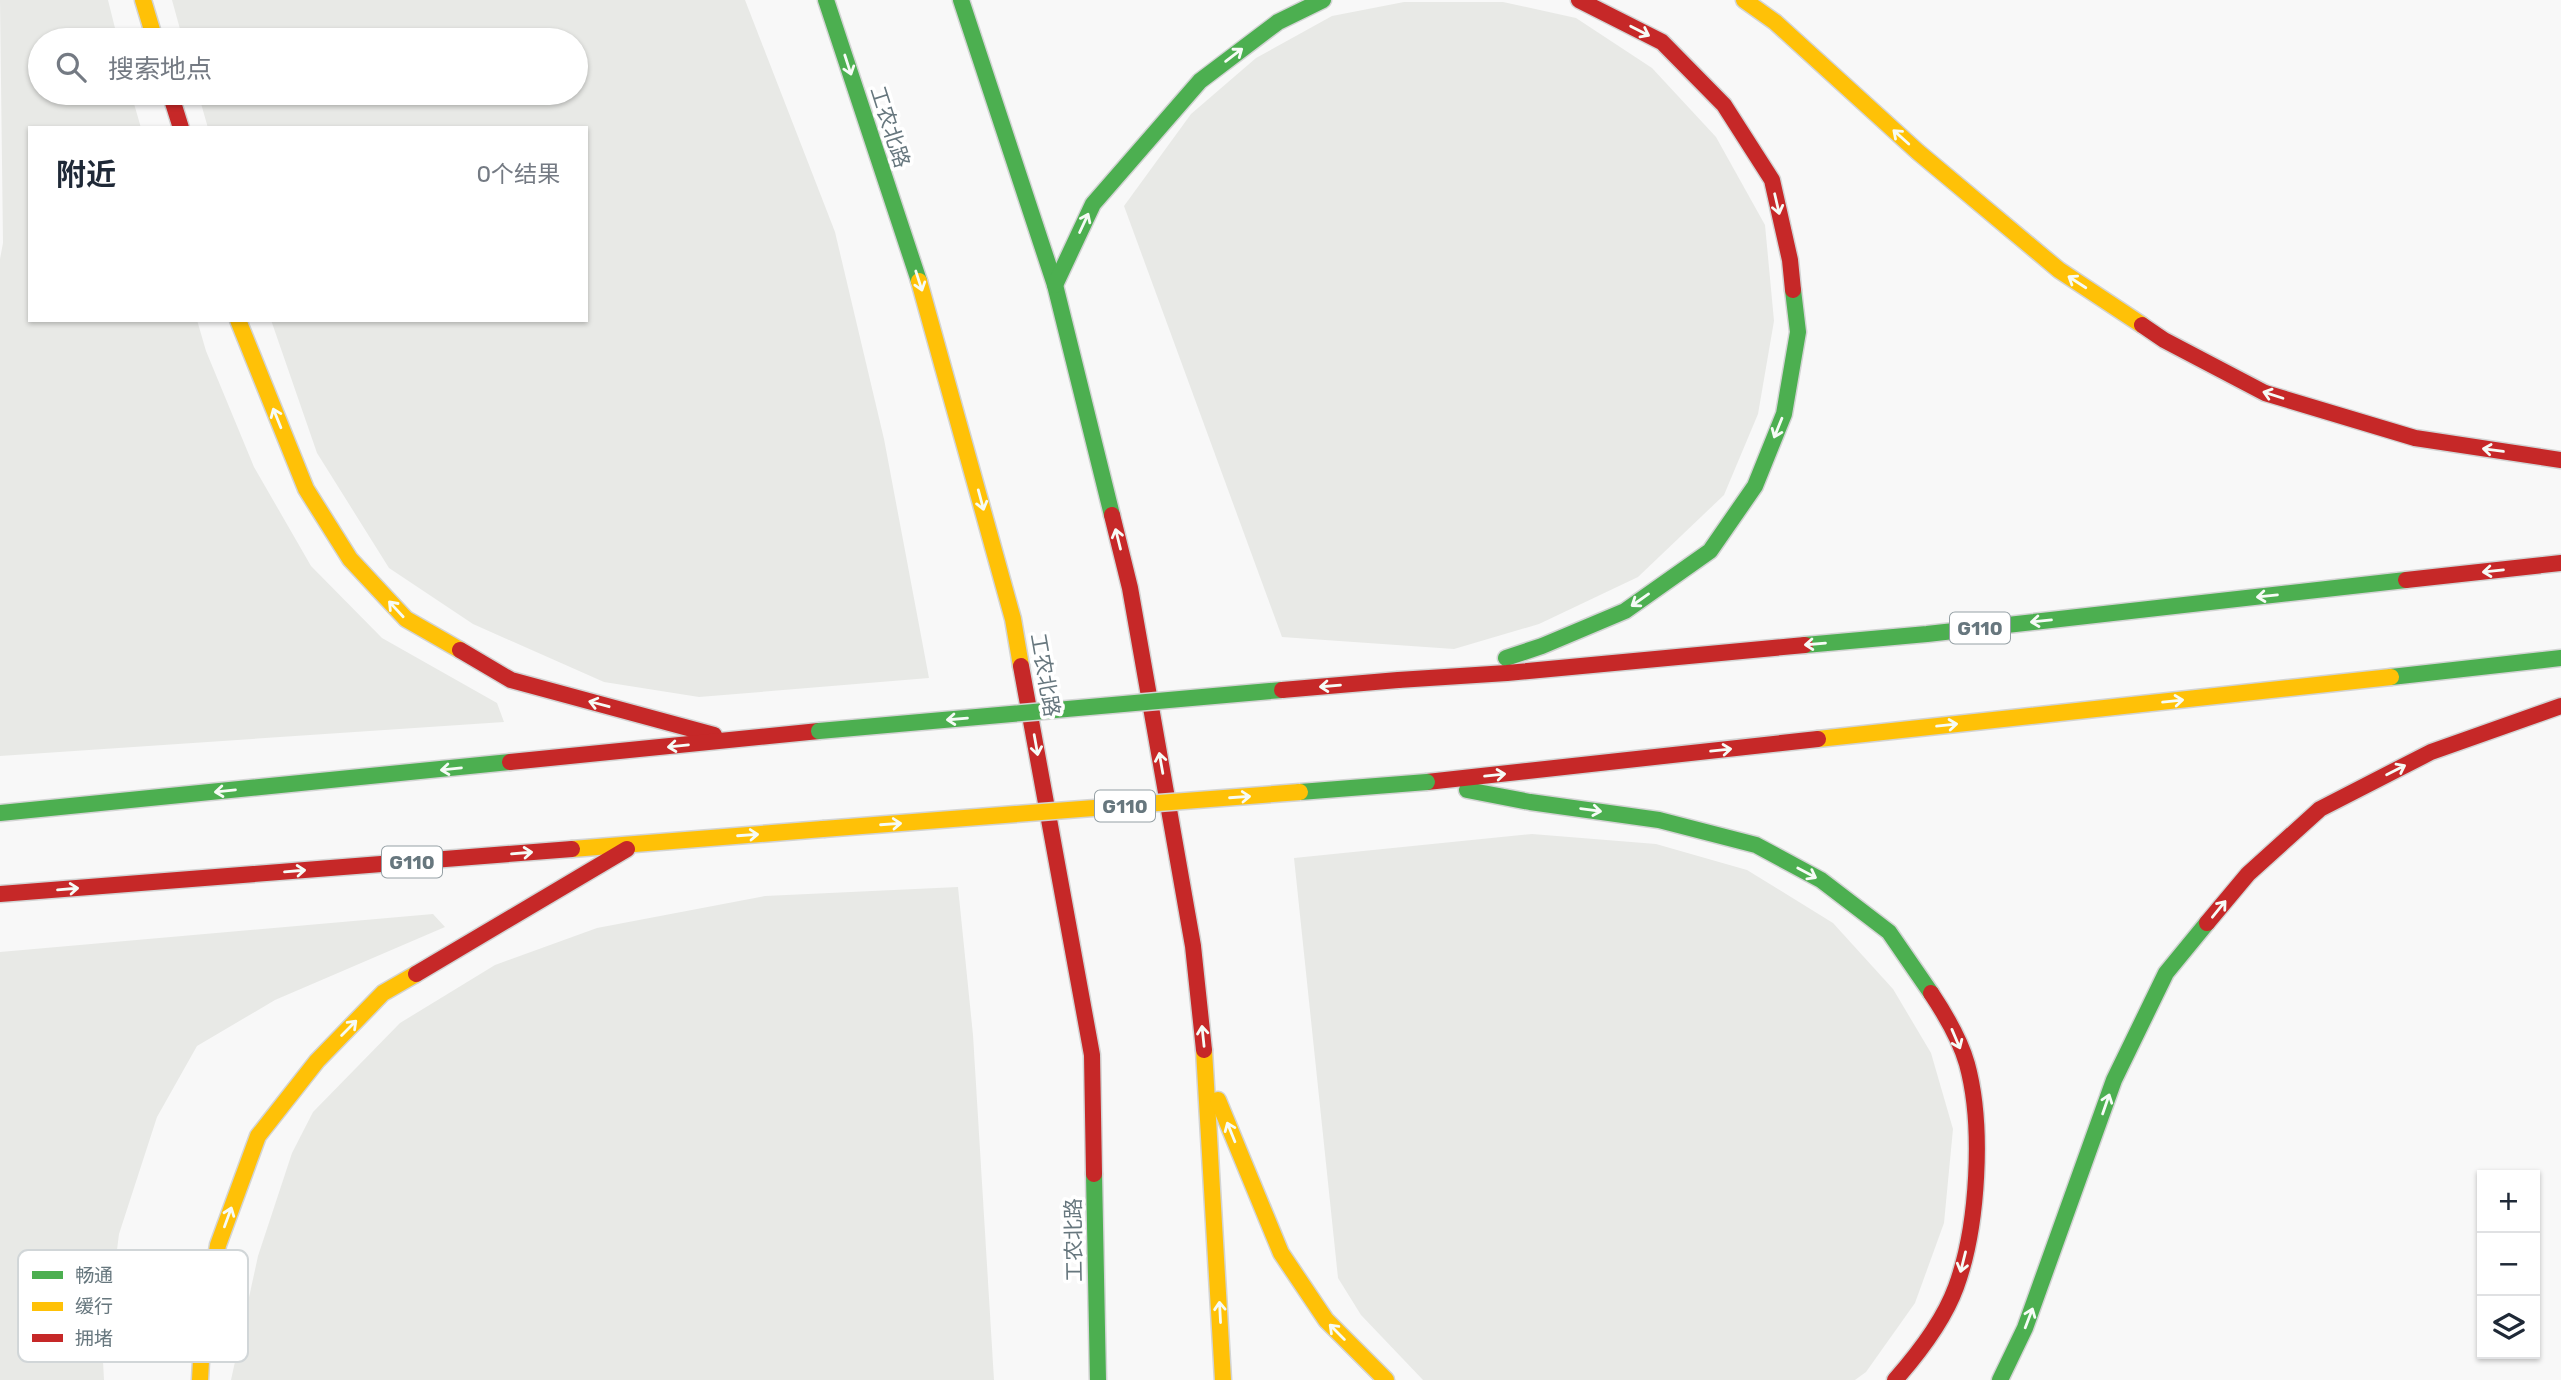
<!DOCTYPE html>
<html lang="zh">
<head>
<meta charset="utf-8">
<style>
	:root { --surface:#fff; --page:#f6f6f7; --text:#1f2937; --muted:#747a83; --line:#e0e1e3 }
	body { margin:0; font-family:Rubik,"Noto Sans SC",sans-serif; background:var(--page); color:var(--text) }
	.controls { position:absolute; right:21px; bottom:21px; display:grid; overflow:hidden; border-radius:0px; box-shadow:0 2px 5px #0004 }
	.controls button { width:63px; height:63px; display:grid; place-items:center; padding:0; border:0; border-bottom:2px solid var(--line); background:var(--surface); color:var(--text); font:35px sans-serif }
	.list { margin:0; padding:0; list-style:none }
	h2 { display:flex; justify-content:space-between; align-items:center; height:91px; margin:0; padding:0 28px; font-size:30px }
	h2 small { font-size:23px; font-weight:400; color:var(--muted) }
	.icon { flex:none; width:38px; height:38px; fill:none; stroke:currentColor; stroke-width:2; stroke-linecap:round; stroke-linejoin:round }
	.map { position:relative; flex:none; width:2561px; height:1380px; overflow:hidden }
	.search { position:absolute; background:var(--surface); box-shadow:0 2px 5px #0004; left:28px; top:28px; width:560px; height:77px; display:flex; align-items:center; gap:18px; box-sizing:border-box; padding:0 24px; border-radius:38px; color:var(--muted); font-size:26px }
	.panel { position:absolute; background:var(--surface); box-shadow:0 2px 5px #0004; left:28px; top:126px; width:560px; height:196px; border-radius:0px }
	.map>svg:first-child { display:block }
</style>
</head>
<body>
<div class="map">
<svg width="2561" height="1380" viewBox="0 0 2561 1380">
	<rect width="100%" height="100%" fill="#f8f8f8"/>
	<g fill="#e8e9e6">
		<path d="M 0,0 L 108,0 L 118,40 L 40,40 L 40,93 L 131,93 L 141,128 L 30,128 L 30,320 L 197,320 L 206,351 L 254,467 L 311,566 L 382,638 L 497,703 L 504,722 L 0,756 L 0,259 L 3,243 Z"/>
		<path d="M 172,0 L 745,0 L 835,232 L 884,439 L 929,678 L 699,697 L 604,682 L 473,624 L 389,568 L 317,453 L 271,320 L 586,320 L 586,128 L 208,128 L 198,93 L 576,93 L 576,40 L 183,40 Z"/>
		<path d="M 1404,2 L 1503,2 L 1576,18 L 1652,68 L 1716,137 L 1765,225 L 1774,321 L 1758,414 L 1724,495 L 1638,577 L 1539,624 L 1454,649 L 1282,637 L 1124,206 L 1191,114 L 1256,58 L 1332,16 Z"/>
		<path d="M 1532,834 L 1656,844 L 1747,870 L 1833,923 L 1893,989 L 1931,1053 L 1953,1129 L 1944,1223 L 1915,1303 L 1866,1372 L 1855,1380 L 1423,1380 L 1361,1315 L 1338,1278 L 1294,858 Z"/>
		<path d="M 958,887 L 973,1035 L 994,1380 L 231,1380 L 258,1256 L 292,1153 L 313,1112 L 400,1023 L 495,965 L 597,928 L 765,896 Z"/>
		<path d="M 433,914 L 445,927 L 275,1000 L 197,1046 L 157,1117 L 119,1234 L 103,1361 L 104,1380 L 0,1380 L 0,952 Z"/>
	</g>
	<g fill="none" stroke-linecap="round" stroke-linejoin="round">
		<g stroke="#d3d4d4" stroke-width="19">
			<g id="fast">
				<path d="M 826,0 L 919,281"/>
				<path d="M 961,0 L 1055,285 L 1112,515"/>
				<path d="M 1055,285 L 1093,204 L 1200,81 L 1278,22 L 1323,0"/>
				<path d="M 1805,645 L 1927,634 L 2406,580"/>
				<path d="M 1506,658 L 1542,646 L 1625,611 L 1710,551 L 1755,486 L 1784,414 L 1798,332 L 1793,290"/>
				<path d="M 2391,677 L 2561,658"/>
				<path d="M 1467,790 L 1530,802 L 1659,820 L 1756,845 L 1821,880 L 1889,932 L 1931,993"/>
				<path d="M 0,813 L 510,762"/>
				<path d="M 1094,1174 L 1098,1380"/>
				<path d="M 2000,1380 L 2025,1328 L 2114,1080 L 2166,973 L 2207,923"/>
			</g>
		</g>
		<g stroke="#d3d4d4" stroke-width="19">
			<g id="slow">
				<path d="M 143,0 L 155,40"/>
				<path d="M 1744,0 L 1775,22 L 1918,152 L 2059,270 L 2142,325"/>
				<path d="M 919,281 L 1013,619 L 1021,666"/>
				<path d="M 238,320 L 306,489 L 350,559 L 406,619 L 460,650"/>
				<path d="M 1818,739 L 2391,677"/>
				<path d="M 572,849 L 823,829"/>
				<path d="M 1204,1050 L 1223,1380"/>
				<path d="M 1218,1100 L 1281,1253 L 1326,1320 L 1386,1380"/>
				<path d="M 200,1380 L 202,1342 L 218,1245 L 258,1136 L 317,1061 L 383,993 L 416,974"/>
			</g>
		</g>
		<g stroke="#d3d4d4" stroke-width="19">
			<g id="jam">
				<path d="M 1579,0 L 1662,42 L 1724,105 L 1772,180 L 1790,260 L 1793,290"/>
				<path d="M 170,93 L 181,128"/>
				<path d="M 2142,325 L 2164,340 L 2265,393 L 2415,438 L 2561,460"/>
				<path d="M 1112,515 L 1130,588 L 1193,946 L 1204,1050"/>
				<path d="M 2406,580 L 2561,563"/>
				<path d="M 460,650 L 511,680 L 714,735"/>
				<path d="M 1021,666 L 1092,1055 L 1094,1174"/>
				<path d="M 1398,680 L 1507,673 L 1805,645"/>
				<path d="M 510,762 L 819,731"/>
				<path d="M 1427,782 L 1818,739"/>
				<path d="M 0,894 L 572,849"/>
				<path d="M 2207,923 L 2248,874 L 2320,809 L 2431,752 L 2561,706"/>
				<path d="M 416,974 L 627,849"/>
				<path d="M 1895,1380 C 1918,1354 1944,1320 1956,1287 C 1978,1227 1984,1126 1967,1064 C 1960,1039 1945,1014 1931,993"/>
			</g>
		</g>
		<use href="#fast" stroke="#4caf50" stroke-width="16"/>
		<use href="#slow" stroke="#ffc107" stroke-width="16"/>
		<use href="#jam" stroke="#c62828" stroke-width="16"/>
		<g stroke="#d3d4d4" stroke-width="19" stroke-linecap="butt">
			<g id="fast-bridge">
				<path d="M 819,731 L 1282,690"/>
				<path d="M 1300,792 L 1427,782"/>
			</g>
		</g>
		<g stroke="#d3d4d4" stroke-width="19" stroke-linecap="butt">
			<path id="slow-bridge" d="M 823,829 L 1300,792"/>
		</g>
		<g stroke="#d3d4d4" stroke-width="19" stroke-linecap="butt">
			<path id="jam-bridge" d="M 1282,690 L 1398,680"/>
		</g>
		<use href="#fast-bridge" stroke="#4caf50" stroke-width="16"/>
		<use href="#slow-bridge" stroke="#ffc107" stroke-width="16"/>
		<use href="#jam-bridge" stroke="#c62828" stroke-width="16"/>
	</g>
	<defs><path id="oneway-shaft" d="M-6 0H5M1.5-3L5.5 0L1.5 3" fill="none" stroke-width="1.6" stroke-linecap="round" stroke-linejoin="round" transform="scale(1.75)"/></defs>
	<g stroke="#f6fbf6">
		<use href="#oneway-shaft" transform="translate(1640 31) rotate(27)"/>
		<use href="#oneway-shaft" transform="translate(1234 55) rotate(-37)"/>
		<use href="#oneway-shaft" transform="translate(848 65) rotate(72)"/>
		<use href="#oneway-shaft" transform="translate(1901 137) rotate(-138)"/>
		<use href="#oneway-shaft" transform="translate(1777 204) rotate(77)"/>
		<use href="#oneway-shaft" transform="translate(1084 223) rotate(-65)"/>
		<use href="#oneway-shaft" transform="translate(919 281) rotate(72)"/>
		<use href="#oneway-shaft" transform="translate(2077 282) rotate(-147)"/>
		<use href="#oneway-shaft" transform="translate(2273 395) rotate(-162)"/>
		<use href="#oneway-shaft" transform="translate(277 418) rotate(-112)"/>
		<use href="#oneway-shaft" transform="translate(1778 428) rotate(112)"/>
		<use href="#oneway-shaft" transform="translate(2493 450) rotate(-172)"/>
		<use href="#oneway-shaft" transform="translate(981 500) rotate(75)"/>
		<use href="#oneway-shaft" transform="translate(1118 539) rotate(-104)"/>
		<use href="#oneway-shaft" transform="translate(2493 571) rotate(174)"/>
		<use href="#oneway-shaft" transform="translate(2267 596) rotate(174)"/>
		<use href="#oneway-shaft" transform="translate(1640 600) rotate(145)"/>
		<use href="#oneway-shaft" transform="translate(396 609) rotate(-133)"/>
		<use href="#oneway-shaft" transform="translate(2041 621) rotate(174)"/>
		<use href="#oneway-shaft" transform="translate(1815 644) rotate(175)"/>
		<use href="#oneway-shaft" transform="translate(1330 686) rotate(175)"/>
		<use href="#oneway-shaft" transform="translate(2173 701) rotate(-6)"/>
		<use href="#oneway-shaft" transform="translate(599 704) rotate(-165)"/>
		<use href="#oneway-shaft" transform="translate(957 719) rotate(175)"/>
		<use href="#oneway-shaft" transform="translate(1947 725) rotate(-6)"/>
		<use href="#oneway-shaft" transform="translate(1036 745) rotate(80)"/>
		<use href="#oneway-shaft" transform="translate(678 746) rotate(174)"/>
		<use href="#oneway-shaft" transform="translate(1721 750) rotate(-6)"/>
		<use href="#oneway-shaft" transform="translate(1161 763) rotate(-100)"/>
		<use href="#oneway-shaft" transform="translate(451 769) rotate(174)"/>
		<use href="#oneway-shaft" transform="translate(2396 770) rotate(-27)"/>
		<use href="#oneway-shaft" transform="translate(1495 775) rotate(-6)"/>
		<use href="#oneway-shaft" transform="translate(225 791) rotate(174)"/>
		<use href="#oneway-shaft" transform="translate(1240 797) rotate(-4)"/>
		<use href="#oneway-shaft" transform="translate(1591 810) rotate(8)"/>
		<use href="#oneway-shaft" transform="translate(891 824) rotate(-4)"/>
		<use href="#oneway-shaft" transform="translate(748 835) rotate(-4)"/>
		<use href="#oneway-shaft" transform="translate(522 853) rotate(-5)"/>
		<use href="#oneway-shaft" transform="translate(295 871) rotate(-5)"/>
		<use href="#oneway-shaft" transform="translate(1807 873) rotate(28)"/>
		<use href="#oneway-shaft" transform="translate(68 889) rotate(-5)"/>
		<use href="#oneway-shaft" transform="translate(2219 909) rotate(-51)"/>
		<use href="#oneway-shaft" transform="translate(349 1028) rotate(-45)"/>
		<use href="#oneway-shaft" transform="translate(1203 1036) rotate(-96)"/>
		<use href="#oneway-shaft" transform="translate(1956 1039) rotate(67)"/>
		<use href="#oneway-shaft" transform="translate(2106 1104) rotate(-71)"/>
		<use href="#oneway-shaft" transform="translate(1231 1132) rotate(-112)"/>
		<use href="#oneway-shaft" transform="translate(228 1217) rotate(-70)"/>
		<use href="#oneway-shaft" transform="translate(1963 1262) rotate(104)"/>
		<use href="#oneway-shaft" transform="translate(1220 1312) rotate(-93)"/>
		<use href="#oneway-shaft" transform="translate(2029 1318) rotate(-69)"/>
		<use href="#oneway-shaft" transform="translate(1337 1332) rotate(-135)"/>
	</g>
	<g text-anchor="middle" stroke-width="7" stroke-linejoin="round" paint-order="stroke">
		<g fill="#fff" stroke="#95a0a5" stroke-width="2">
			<rect x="1950" y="612.5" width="60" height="31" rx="5"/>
			<rect x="1095" y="790.5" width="60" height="31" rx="5"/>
			<rect x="382" y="846.5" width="60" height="31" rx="5"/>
		</g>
		<g font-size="19" font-weight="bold" fill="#67777e">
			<text x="1980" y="635">G110</text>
			<text x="1125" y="813">G110</text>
			<text x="412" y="869">G110</text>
		</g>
		<g font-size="21" fill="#67777e" stroke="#fff">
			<text transform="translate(890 127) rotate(72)" y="7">工农北路</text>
			<text transform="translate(1045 675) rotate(80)" y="7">工农北路</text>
			<text transform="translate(1074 1240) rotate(-91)" y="7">工农北路</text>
		</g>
	</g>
	<rect x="18" y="1250" width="230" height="112" rx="10" fill="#fff" stroke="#d1d6d8" stroke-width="2"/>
	<rect x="32" y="1271" width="31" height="8" fill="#4caf50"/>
	<rect x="32" y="1302" width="31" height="9" fill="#ffc107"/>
	<rect x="32" y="1334" width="31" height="8" fill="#c62828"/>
	<g font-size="19" fill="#67777e">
		<text x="75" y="1282">畅通</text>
		<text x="75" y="1313">缓行</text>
		<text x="75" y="1345">拥堵</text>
	</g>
</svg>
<div class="controls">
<button>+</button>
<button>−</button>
<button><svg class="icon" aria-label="layers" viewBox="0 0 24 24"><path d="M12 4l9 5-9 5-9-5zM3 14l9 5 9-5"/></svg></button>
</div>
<div class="search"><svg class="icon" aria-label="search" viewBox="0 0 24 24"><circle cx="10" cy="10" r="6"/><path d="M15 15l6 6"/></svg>搜索地点</div>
<section class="panel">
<h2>附近<small>0个结果</small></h2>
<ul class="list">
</ul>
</section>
</div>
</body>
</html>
